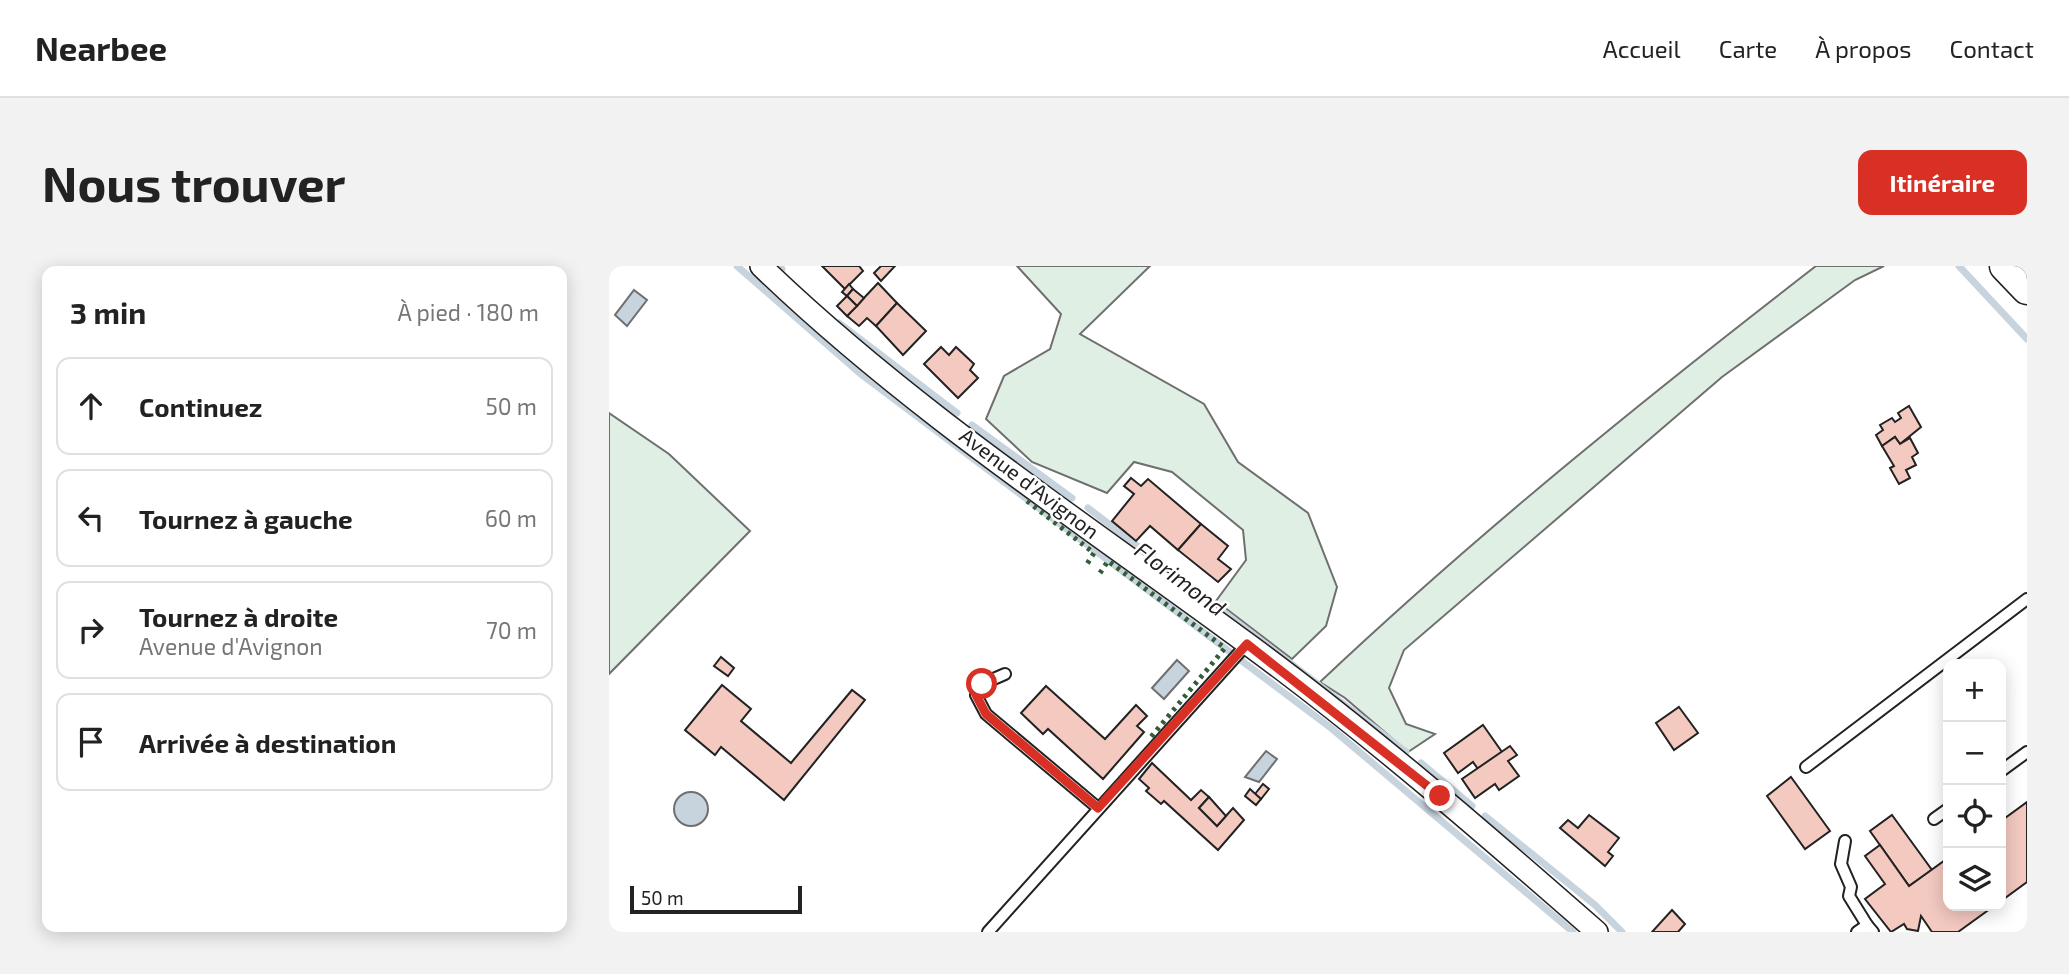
<!DOCTYPE html>
<html lang="fr">
<head>
<meta charset="utf-8">
<style>
	:root { --surface:#fff; --page:#f2f2f2; --text:#222; --muted:#767676; --line:#e0e0e0; --accent:#d93025 }
	body { margin:0; font-family:"Exo 2",sans-serif; background:var(--page); color:var(--text) }
	.controls { position:absolute; right:21px; bottom:21px; display:grid; overflow:hidden; border-radius:14px; box-shadow:0 4px 18px #0003 }
	.controls button { width:63px; height:63px; display:grid; place-items:center; padding:0; border:0; border-bottom:2px solid var(--line); background:var(--surface); color:var(--text); font:35px sans-serif }
	.scale { position:absolute; left:21px; bottom:18px; width:172px; box-sizing:border-box; padding-left:7px; border:4px solid #222; border-top:0; font-size:19px; line-height:24px; white-space:nowrap; color:#222; -webkit-text-stroke:5px #fff; paint-order:stroke }
	.stop { position:absolute; width:21px; height:21px; margin:-16px; border:5px solid #d93025; border-radius:50%; background:#fff }
	.stop.end { background:#d93025; border-color:#fff; box-shadow:0 2px 7px #0008 }
	.list { margin:0; padding:0; list-style:none }
	h2 { display:flex; justify-content:space-between; align-items:center; height:91px; margin:0; padding:0 28px; font-size:30px }
	h2 small { font-size:23px; font-weight:400; color:var(--muted) }
	.list li { display:grid; grid-template-columns:46px 1fr auto; gap:21px; align-items:center; box-sizing:border-box; height:98px; margin:0 14px 14px; padding:0 14px; border:2px solid var(--line); border-radius:14px }
	.list b { display:block; font-size:26px; white-space:nowrap }
	.list p { margin:0; font-size:23px; white-space:nowrap; color:var(--muted) }
	.list em { font-size:23px; font-style:normal; color:var(--muted) }
	.icon { flex:none; width:38px; height:38px; fill:none; stroke:currentColor; stroke-width:2; stroke-linecap:round; stroke-linejoin:round }
	.map { position:relative; flex:none; width:1418px; height:666px; overflow:hidden; border-radius:14px }
	header { display:flex; align-items:center; gap:42px; box-sizing:border-box; height:98px; padding:0 35px; background:var(--surface); border-bottom:2px solid var(--line) }
	header strong { font-size:33px }
	nav { display:flex; gap:38px; margin-inline-start:auto; font-size:24px }
	.intro { display:flex; align-items:center; justify-content:space-between; box-sizing:border-box; height:168px; padding:0 42px }
	h1 { margin:0; font-size:49px }
	.button { padding:18px 32px; border-radius:14px; background:var(--accent); color:#fff; font-size:24px; font-weight:700 }
	main { display:flex; gap:42px; padding:0 42px }
	aside { flex:1; background:var(--surface); border-radius:14px; box-shadow:0 4px 18px #0003 }
	.map>svg:first-child { display:block }
</style>
</head>
<body>
<header>
<strong>Nearbee</strong>
<nav><a>Accueil</a><a>Carte</a><a>À propos</a><a>Contact</a></nav>
</header>
<div class="intro"><h1>Nous trouver</h1><a class="button">Itinéraire</a></div>
<main>
<aside>
<h2>3 min<small>À pied · 180 m</small></h2>
<ul class="list">
<li><svg class="icon" aria-label="ahead" viewBox="0 0 24 24"><path d="M12 20V5M6 11l6-6 6 6"/></svg><div><b>Continuez</b></div><em>50 m</em></li>
<li><svg class="icon" aria-label="left" viewBox="0 0 24 24"><path d="M17 20v-9H6M10 6l-5 5 5 5"/></svg><div><b>Tournez à gauche</b></div><em>60 m</em></li>
<li><svg class="icon" aria-label="right" viewBox="0 0 24 24"><path d="M7 20v-9h11M14 6l5 5-5 5"/></svg><div><b>Tournez à droite</b><p>Avenue d'Avignon</p></div><em>70 m</em></li>
<li><svg class="icon" aria-label="arrive" viewBox="0 0 24 24"><path d="M6 21V4h12l-3 4 3 4H6"/></svg><div><b>Arrivée à destination</b></div></li>
</ul>
</aside>
<div class="map">
<svg width="1418" height="666" viewBox="0 0 1418 666">
	<rect width="100%" height="100%" fill="#fff"/>
	<g fill="#e0efe3" stroke="#6f6f6f" stroke-width="2">
		<path d="M 408,0 L 541,0 L 471,68 L 595,138 L 629,196 L 699,247 L 728,321 L 717,360 L 683,393 L 607,335 L 637,294 L 634,264 L 563,206 L 525,196 L 498,227 L 423,196 L 377,153 L 395,110 L 441,83 L 452,48 Z"/>
		<path d="M 1207,0 L 1275,0 L 1246,14 L 1113,111 L 795,384 L 780,422 L 797,458 L 826,468 L 799,486 L 736,432 L 711,416 C 868,268 1036,132 1207,0 Z"/>
		<path d="M 0,147 L 60,188 L 141,265 L 0,408 Z"/>
	</g>
	<g fill="#c7d3dd" stroke="#6f6f6f" stroke-width="2">
		<path d="M 25,24 L 38,34 L 18,60 L 6,49 Z"/>
		<path d="M 568,394 L 580,405 L 555,433 L 543,422 Z"/>
		<path d="M 657,485 L 668,493 L 650,516 L 636,511 Z"/>
		<circle cx="82" cy="543" r="17"/>
	</g>
	<g fill="none" stroke-linecap="round" stroke-linejoin="round">
		<g stroke="#c7d3dd" stroke-width="7">
			<path d="M 128,0 L 253,109 L 722,462 L 964,666"/>
			<path d="M 170,0 L 173,3"/>
			<path d="M 1350,0 L 1418,73"/>
			<path d="M 230,57 L 348,147"/>
			<path d="M 363,159 L 463,232"/>
			<path d="M 479,242 L 797,486"/>
			<path d="M 812,497 L 863,540"/>
			<path d="M 876,550 L 986,639 L 1013,666"/>
		</g>
	</g>
	<g fill="#f3c9c0" stroke="#222" stroke-width="2">
		<path d="M 213,0 L 250,0 L 254,5 L 236,23 Z"/>
		<path d="M 272,0 L 286,0 L 272,15 L 265,7 Z"/>
		<path d="M 269,17 L 288,37 L 267,60 L 258,52 L 250,60 L 238,50 Z"/>
		<path d="M 240,18 L 244,23 L 238,30 L 233,26 Z"/>
		<path d="M 244,23 L 255,32 L 248,40 L 238,30 Z"/>
		<path d="M 238,30 L 248,40 L 238,50 L 228,40 Z"/>
		<path d="M 288,37 L 317,65 L 294,89 L 267,60 Z"/>
		<path d="M 332,81 L 340,89 L 347,81 L 365,98 L 361,104 L 369,112 L 349,132 L 315,98 Z"/>
		<path d="M 1300,140 L 1312,161 L 1291,178 L 1286,171 L 1273,180 L 1267,169 L 1274,164 L 1271,159 L 1283,152 L 1286,156 L 1292,152 L 1289,147 Z"/>
		<path d="M 1286,171 L 1291,178 L 1301,172 L 1309,187 L 1303,191 L 1307,199 L 1297,204 L 1301,212 L 1290,218 L 1281,202 L 1285,200 L 1273,180 Z"/>
		<path d="M 522,212 L 532,220 L 539,213 L 592,258 L 569,284 L 541,260 L 527,275 L 503,255 L 525,228 L 515,220 Z"/>
		<path d="M 592,258 L 619,280 L 609,293 L 622,303 L 609,316 L 569,284 Z"/>
		<path d="M 112,391 L 125,402 L 119,410 L 105,400 Z"/>
		<path d="M 113,419 L 142,443 L 132,455 L 182,497 L 243,424 L 256,434 L 175,534 L 112,481 L 106,489 L 76,464 Z"/>
		<path d="M 437,420 L 496,473 L 527,439 L 538,450 L 528,460 L 535,466 L 494,513 L 439,463 L 434,468 L 412,447 Z"/>
		<path d="M 1070,441 L 1089,467 L 1065,484 L 1047,457 Z"/>
		<path d="M 874,459 L 893,486 L 869,503 L 864,496 L 849,507 L 835,487 Z"/>
		<path d="M 901,480 L 908,489 L 899,495 L 910,510 L 890,524 L 886,518 L 866,532 L 853,513 Z"/>
		<path d="M 543,497 L 582,534 L 592,524 L 600,531 L 590,542 L 608,560 L 624,542 L 635,554 L 609,584 L 555,535 L 552,538 L 537,525 L 540,522 L 530,513 Z"/>
		<path d="M 1182,511 L 1221,565 L 1196,583 L 1158,530 Z"/>
		<path d="M 654,518 L 660,523 L 652,533 L 646,528 Z"/>
		<path d="M 641,523 L 652,533 L 647,539 L 636,530 Z"/>
		<path d="M 600,531 L 617,550 L 608,560 L 590,542 Z"/>
		<path d="M 1418,536 L 1418,616 L 1392,635 L 1392,555 Z"/>
		<path d="M 980,549 L 1010,572 L 999,586 L 1004,590 L 996,600 L 951,562 L 959,554 L 969,562 Z"/>
		<path d="M 1283,549 L 1323,604 L 1300,620 L 1261,565 Z"/>
		<path d="M 1271,579 L 1300,620 L 1339,592 L 1339,640 L 1385,640 L 1349,666 L 1323,666 L 1312,650 L 1309,665 L 1298,663 L 1295,658 L 1282,666 L 1256,633 L 1276,618 L 1256,590 Z"/>
		<path d="M 1063,644 L 1076,658 L 1069,666 L 1043,666 Z"/>
	</g>
	<g fill="none" stroke-linecap="round" stroke-linejoin="round">
		<g stroke="#222" stroke-width="14">
			<g id="lane">
				<path d="M 396,408 L 373,418 L 367,429 L 377,448 L 489,542"/>
				<path d="M 1197,501 L 1418,333"/>
				<path d="M 1392,505 L 1418,486"/>
				<path d="M 1325,553 L 1339,543"/>
				<path d="M 1236,575 L 1232,598 L 1242,621 L 1240,630 L 1258,659"/>
				<path d="M 379,666 L 638,378"/>
				<path d="M 1248,666 L 1258,659 L 1264,666"/>
			</g>
		</g>
		<g stroke="#222" stroke-width="24">
			<path id="street" d="M 152,0 C 300,143 475,257 640,379 C 761,468 875,567 988,666"/>
		</g>
		<g stroke="#222" stroke-width="33">
			<path id="secondary" d="M 1396,0 L 1418,23"/>
		</g>
		<use href="#lane" stroke="#fff" stroke-width="10"/>
		<use href="#street" stroke="#fff" stroke-width="21"/>
		<use href="#secondary" stroke="#fff" stroke-width="30"/>
		<g stroke="#2f5e38" stroke-width="5" stroke-dasharray="3.5 5" stroke-linecap="butt">
			<path d="M 418,235 L 485,287 L 478,298"/>
			<path d="M 491,307 L 499,295 L 616,382 L 542,471"/>
		</g>
	</g>
	<g fill="none" stroke-linecap="round" stroke-linejoin="round">
		<path stroke="#d93025" stroke-width="9" d="M 373,418 L 367,429 L 377,448 L 489,542 L 638,378 L 831,530"/>
	</g>
	<g text-anchor="middle" stroke-width="5" stroke-linejoin="round" paint-order="stroke">
		<g font-size="21" fill="#222" stroke="#fff">
			<text transform="translate(420 218) rotate(37)" y="7">Avenue d'Avignon</text>
		</g>
		<g font-size="23" font-style="italic" fill="#222" stroke="#fff">
			<text transform="translate(571 313) rotate(37)" y="8">Florimond</text>
		</g>
	</g>
</svg>
<div class="controls">
<button>+</button>
<button>−</button>
<button><svg class="icon" aria-label="locate" viewBox="0 0 24 24"><circle cx="12" cy="12" r="6"/><path d="M12 2v4M12 18v4M2 12h4M18 12h4"/></svg></button>
<button><svg class="icon" aria-label="layers" viewBox="0 0 24 24"><path d="M12 4l9 5-9 5-9-5zM3 14l9 5 9-5"/></svg></button>
</div>
<div class="scale">50 m</div>
<div class="stop" style="left:373px;top:418px"></div>
<div class="stop end" style="left:831px;top:530px"></div>
</div>
</main>
</body>
</html>
